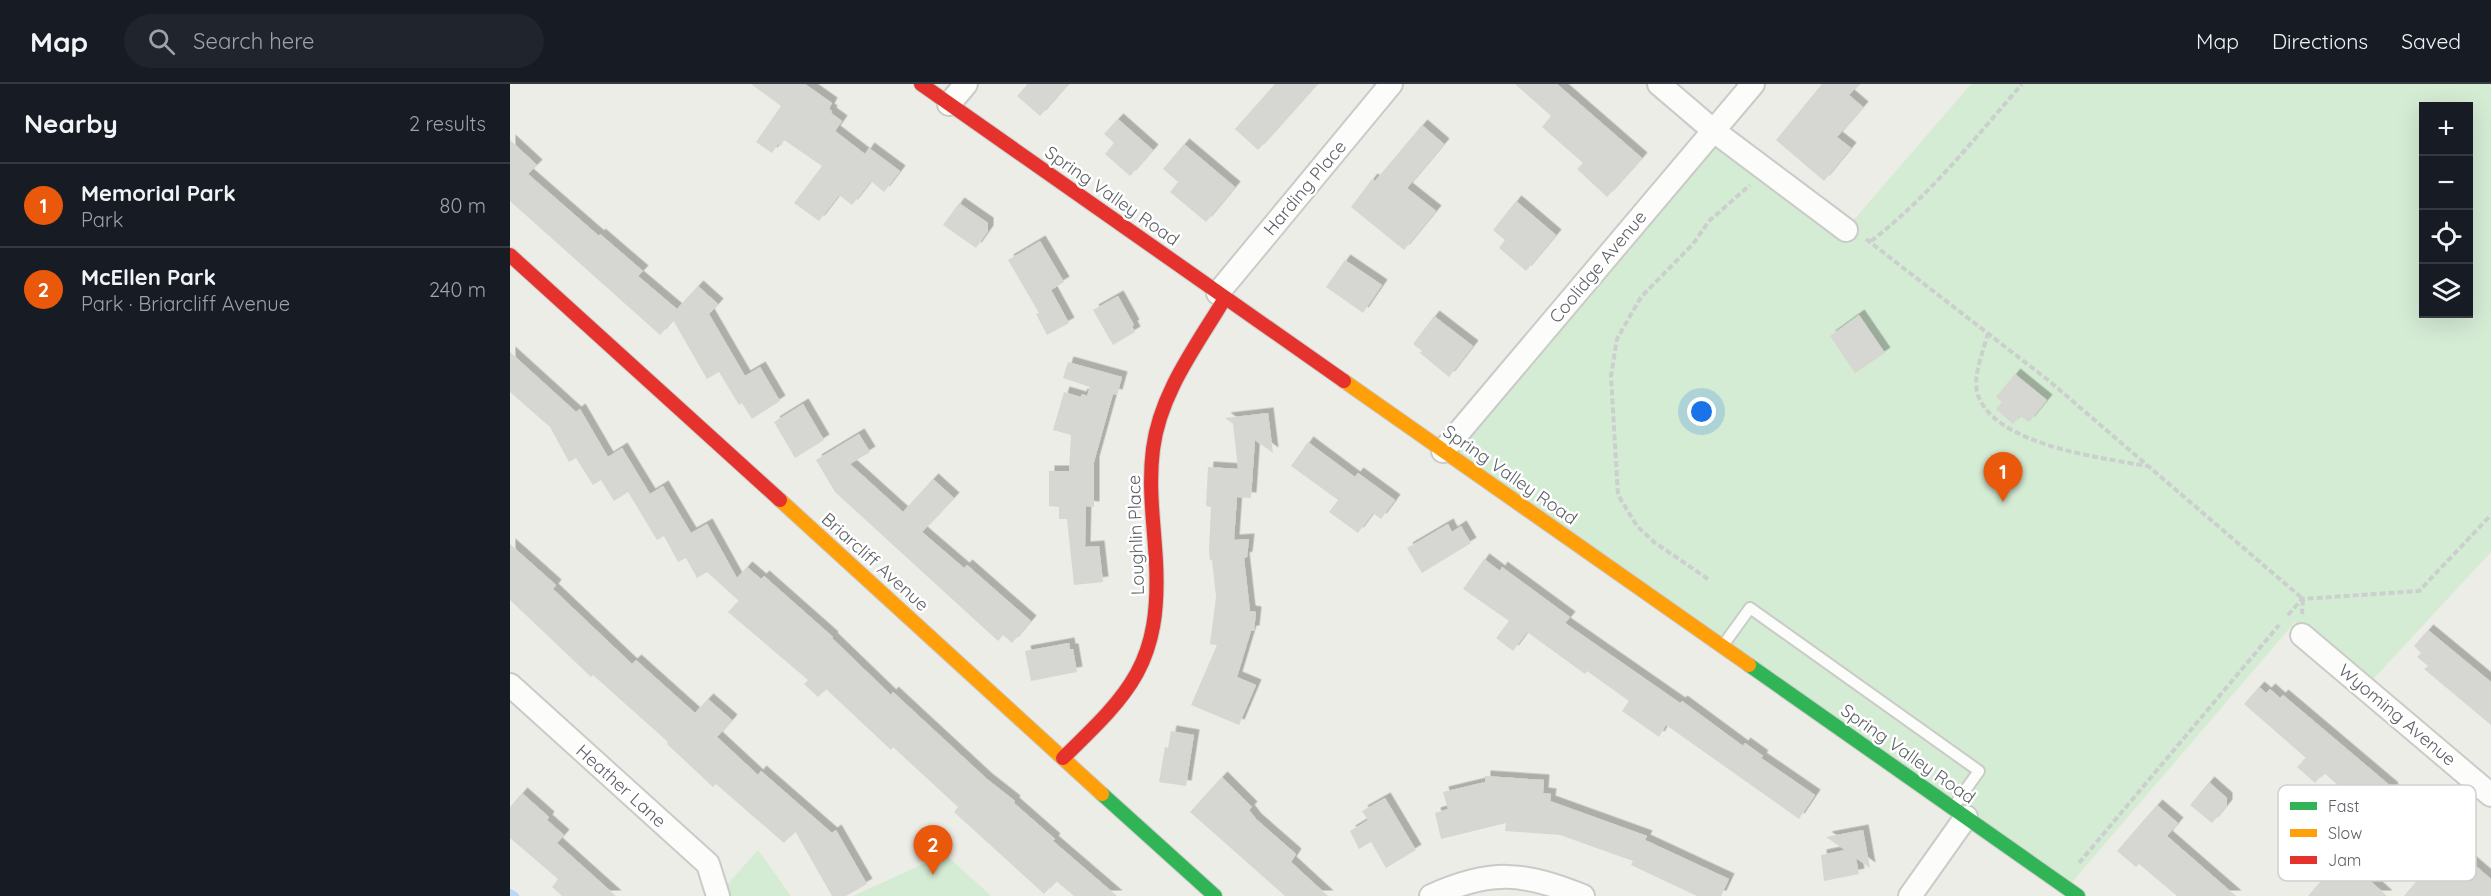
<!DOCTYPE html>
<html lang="en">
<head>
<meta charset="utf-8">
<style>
	:root { --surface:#171b24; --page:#20242c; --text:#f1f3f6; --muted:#9ea1a6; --line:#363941; --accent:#ea580c }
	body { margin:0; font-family:Quicksand,sans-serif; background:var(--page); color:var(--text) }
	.controls { position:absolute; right:18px; top:18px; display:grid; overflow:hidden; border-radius:0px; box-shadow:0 6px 24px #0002 }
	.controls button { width:54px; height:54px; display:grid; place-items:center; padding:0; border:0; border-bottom:2px solid var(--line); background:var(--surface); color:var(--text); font:30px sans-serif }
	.you { position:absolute; left:1192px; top:328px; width:21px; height:21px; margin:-15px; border:4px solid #fff; border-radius:50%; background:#1a73e8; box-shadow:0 0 0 9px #1a73e833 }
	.badge { display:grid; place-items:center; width:39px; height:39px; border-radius:50%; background:var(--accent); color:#fff; font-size:20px; font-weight:700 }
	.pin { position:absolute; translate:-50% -50px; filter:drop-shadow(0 2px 3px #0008) }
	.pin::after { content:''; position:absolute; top:32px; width:21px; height:18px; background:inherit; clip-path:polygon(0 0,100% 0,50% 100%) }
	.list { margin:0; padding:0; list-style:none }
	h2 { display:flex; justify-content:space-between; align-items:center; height:78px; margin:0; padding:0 24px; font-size:26px }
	h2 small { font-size:20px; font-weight:400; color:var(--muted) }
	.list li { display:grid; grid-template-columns:39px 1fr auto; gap:18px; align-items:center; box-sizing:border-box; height:84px; padding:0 24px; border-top:2px solid var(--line) }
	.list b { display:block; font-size:22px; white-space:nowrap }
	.list p { margin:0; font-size:20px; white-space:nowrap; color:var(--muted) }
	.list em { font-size:20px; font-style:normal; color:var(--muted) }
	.icon { flex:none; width:33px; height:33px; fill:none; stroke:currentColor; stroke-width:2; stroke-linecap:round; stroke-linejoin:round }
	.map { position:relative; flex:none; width:1981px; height:812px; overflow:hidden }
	header { display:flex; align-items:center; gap:36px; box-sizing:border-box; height:84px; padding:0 30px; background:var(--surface); border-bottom:2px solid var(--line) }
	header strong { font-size:28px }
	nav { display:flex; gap:33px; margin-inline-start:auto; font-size:21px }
	.search { width:420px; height:54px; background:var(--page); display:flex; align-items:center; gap:15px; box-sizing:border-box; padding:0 21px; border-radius:33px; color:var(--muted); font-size:22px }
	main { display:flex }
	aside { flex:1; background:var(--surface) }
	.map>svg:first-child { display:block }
</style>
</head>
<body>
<header>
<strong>Map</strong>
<div class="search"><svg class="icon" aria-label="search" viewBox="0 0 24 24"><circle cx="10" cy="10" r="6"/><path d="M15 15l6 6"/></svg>Search here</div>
<nav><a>Map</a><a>Directions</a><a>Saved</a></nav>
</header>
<main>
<aside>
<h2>Nearby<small>2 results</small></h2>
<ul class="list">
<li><span class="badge">1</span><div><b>Memorial Park</b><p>Park</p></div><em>80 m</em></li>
<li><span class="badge">2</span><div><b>McEllen Park</b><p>Park · Briarcliff Avenue</p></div><em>240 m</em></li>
</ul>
</aside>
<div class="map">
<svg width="1981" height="812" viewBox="0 0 1981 812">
	<defs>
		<filter id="shadow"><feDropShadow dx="5.5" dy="-5.5" stdDeviation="0" flood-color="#0004"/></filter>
	</defs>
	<rect width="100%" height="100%" fill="#edede7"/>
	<g fill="#d4ebd4" fill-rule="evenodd">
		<path d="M 1461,0 L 1981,0 L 1981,468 L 1855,604 L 1785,538 L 1557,804 L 933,367 L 1204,47 L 1335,146 ZM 1914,22 L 1958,22 L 1958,230 L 1914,230 Z"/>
		<path d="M 248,766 L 281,812 L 207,812 Z"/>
		<path d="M 435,770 L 481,812 L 343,812 Z"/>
	</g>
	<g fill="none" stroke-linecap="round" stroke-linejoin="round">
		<path stroke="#bbd7f8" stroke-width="8" d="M 0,809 L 5,812"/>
	</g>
	<g fill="#d6d6d2" filter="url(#shadow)">
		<path d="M 241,0 L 295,0 L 322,19 L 319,25 L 322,27 L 321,29 L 332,37 L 325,47 L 355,70 L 359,64 L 390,87 L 374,108 L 361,97 L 342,121 L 329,111 L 309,137 L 284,119 L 312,82 L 274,56 L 271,62 L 268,60 L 262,69 L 246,58 L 271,22 Z"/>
		<path d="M 518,0 L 558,0 L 530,32 L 507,12 Z"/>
		<path d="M 765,0 L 807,0 L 748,66 L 725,45 Z"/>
		<path d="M 1005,0 L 1047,0 L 1132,74 L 1097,113 L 1067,85 L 1073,79 L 1032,43 L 1041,32 Z"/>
		<path d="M 1312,0 L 1349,0 L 1339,11 L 1353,23 L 1327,53 L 1341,64 L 1314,97 L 1266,56 Z"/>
		<path d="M 608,35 L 643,66 L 620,92 L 595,70 L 604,59 L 594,50 Z"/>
		<path d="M 912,41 L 934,60 L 897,104 L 926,127 L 894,166 L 841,123 L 862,95 L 865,97 Z"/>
		<path d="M 0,56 L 27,81 L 18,90 L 89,152 L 90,150 L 133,187 L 128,192 L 167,225 L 188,202 L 208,220 L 199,230 L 235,292 L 250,283 L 270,317 L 242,335 L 232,319 L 229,321 L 209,288 L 197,295 L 163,236 L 150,251 L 0,117 Z"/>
		<path d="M 674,60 L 725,103 L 696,138 L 660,108 L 668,98 L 653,85 Z"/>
		<path d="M 1006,117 L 1046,151 L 1016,187 L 989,164 L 995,156 L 983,146 Z"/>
		<path d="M 449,119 L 478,139 L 478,147 L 466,164 L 433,141 Z"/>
		<path d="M 530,157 L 554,198 L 541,206 L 559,239 L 537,251 L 526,230 L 529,229 L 498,176 Z"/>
		<path d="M 835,176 L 872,201 L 853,229 L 816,203 Z"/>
		<path d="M 608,212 L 624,241 L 622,242 L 625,248 L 603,261 L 583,226 Z"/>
		<path d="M 1349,231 L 1375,269 L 1345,289 L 1320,252 Z"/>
		<path d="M 924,232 L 963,262 L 939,293 L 910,269 L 912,267 L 903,260 Z"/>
		<path d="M 0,268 L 66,328 L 70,325 L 98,373 L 112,364 L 140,410 L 153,402 L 181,449 L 197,440 L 227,494 L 237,483 L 251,495 L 254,492 L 323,553 L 322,554 L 381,611 L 383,608 L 477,695 L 505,717 L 504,719 L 545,755 L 543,757 L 607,812 L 564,812 L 546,797 L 534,810 L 444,728 L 448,723 L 383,663 L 381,666 L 316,605 L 308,613 L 294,600 L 298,596 L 218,528 L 229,517 L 197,488 L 187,494 L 176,474 L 168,478 L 154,452 L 147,456 L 118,408 L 104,417 L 91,396 L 83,401 L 66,374 L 59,378 L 40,343 L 0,308 Z"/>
		<path d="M 558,278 L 612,293 L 607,311 L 603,310 L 584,378 L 584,423 L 576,422 L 575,463 L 589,462 L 593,498 L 564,501 L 557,435 L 549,435 L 549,423 L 539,422 L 539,387 L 559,387 L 561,351 L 543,346 L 554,308 L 571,313 L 572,310 L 577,312 L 580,303 L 583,304 L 553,294 Z"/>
		<path d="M 1505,290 L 1537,316 L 1519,338 L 1510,332 L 1503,340 L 1486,325 L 1492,318 L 1486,313 Z"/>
		<path d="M 293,320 L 314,356 L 285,374 L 264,338 Z"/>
		<path d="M 758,329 L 763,369 L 745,356 L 741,414 L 727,413 L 724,456 L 739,455 L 737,473 L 734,474 L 740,527 L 746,528 L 744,547 L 741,547 L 727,593 L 746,601 L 729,641 L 681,621 L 707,561 L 700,560 L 706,513 L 702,476 L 700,476 L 699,466 L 701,423 L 696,422 L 698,383 L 728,385 L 723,340 L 715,334 Z"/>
		<path d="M 349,350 L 360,368 L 340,380 L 393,428 L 423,395 L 444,414 L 412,448 L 454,484 L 457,481 L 521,537 L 502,559 L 493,551 L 488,557 L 325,408 L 306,376 Z"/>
		<path d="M 798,358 L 845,393 L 848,389 L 885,416 L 871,435 L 863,429 L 848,449 L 819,428 L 828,416 L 781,382 Z"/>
		<path d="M 938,440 L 942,448 L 951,442 L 961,459 L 912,489 L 897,464 Z"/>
		<path d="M 0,460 L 46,501 L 43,505 L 122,580 L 126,576 L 185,629 L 198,615 L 222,636 L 207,653 L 248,691 L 251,687 L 322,749 L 326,746 L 357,800 L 336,812 L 322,812 L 285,747 L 274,759 L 206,700 L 203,703 L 157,660 L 158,658 L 83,591 L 81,593 L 39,553 L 0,516 Z"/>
		<path d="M 974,475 L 990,487 L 992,483 L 1060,533 L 1055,539 L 1170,619 L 1172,617 L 1233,662 L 1235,659 L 1253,672 L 1251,674 L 1305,711 L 1289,735 L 1156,641 L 1149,653 L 1112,627 L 1119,617 L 1077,587 L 1075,590 L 1017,548 L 1003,567 L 986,554 L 999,537 L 953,505 Z"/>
		<path d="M 1918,546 L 1981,598 L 1981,641 L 1914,585 L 1918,582 L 1907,573 L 1911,569 L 1904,562 Z"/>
		<path d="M 559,559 L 560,565 L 563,565 L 567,588 L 521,597 L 515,567 Z"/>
		<path d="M 1749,603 L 1756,609 L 1760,605 L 1770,614 L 1773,611 L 1883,704 L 1882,705 L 1912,730 L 1909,733 L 1981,795 L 1981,812 L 1894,812 L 1917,785 L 1868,742 L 1871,738 L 1814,689 L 1805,699 L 1787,683 L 1796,674 L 1734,620 Z"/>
		<path d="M 661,647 L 684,651 L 676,702 L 649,698 L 655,663 L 658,664 Z"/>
		<path d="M 975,692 L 1034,696 L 1033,709 L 1041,710 L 1040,717 L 1137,752 L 1135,756 L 1219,795 L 1211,812 L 1187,812 L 1121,781 L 1123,777 L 1050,751 L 995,747 L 996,739 L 931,755 L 925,729 L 938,725 L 933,708 L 975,698 Z"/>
		<path d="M 712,693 L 742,723 L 739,726 L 746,735 L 786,770 L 781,778 L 818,812 L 775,812 L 680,728 Z"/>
		<path d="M 1699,698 L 1717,714 L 1717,721 L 1702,739 L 1680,721 Z"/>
		<path d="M 12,709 L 39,733 L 37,736 L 54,751 L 47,759 L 106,812 L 52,812 L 42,803 L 48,795 L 0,754 L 0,723 Z"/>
		<path d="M 875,714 L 906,766 L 876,784 L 861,758 L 849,765 L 840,747 L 858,736 L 852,727 Z"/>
		<path d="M 1647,721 L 1668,739 L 1657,752 L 1726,812 L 1667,812 L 1629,780 L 1626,783 L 1607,767 Z"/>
		<path d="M 1353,746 L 1360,784 L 1346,774 L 1349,790 L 1314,797 L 1311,771 L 1335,766 L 1316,753 Z"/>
		<path d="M 1833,772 L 1877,812 L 1798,812 Z"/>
	</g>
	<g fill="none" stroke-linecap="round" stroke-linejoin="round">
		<g stroke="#cacbc9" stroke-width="14">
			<path id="lane" d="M 1214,560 L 1240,524 L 1469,687 L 1444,722"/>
		</g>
		<g stroke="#cacbc9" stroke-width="26">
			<g id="street">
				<path d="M 1149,0 L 1204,47 L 1336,146"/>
				<path d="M 439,20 L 456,0"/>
				<path d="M 708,209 L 881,0"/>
				<path d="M 933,367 L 1243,0"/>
				<path d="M 1792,551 L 1981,711"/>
				<path d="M 0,601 L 198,780 L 208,812"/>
				<path d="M 921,812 C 981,785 1013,788 1073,812"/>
				<path d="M 1400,812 L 1456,733"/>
			</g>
		</g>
		<g stroke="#cacccb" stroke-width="16">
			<g id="fast">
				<path d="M 1239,581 L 1568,812"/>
				<path d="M 592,710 L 705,812"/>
			</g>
		</g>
		<g stroke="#cacccb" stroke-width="16">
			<g id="slow">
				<path d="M 834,297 L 1239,581"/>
				<path d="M 270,416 L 592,710"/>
			</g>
		</g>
		<g stroke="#cacccb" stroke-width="16">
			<g id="jam">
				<path d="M 411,0 L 834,297"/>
				<path d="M 0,171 L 270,416"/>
				<path d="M 553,674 C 621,608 651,579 646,478 C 644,440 638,403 643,365 C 650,309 687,261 715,214"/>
			</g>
		</g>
		<g stroke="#cbcfcd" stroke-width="4" stroke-dasharray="6 3" stroke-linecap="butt">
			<path d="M 1356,155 L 1538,296 L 1793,515 L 1792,530"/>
			<path d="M 1361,157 C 1419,113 1464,55 1512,0"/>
			<path d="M 1478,249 C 1474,266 1463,290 1467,308 C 1481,361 1593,374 1637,382"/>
			<path d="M 1198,495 L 1144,458 L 1127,442 L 1108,411 L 1101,292 L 1107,255 L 1131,213 L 1183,160 L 1199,137 L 1240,101"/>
			<path d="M 1778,531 L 1792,515 L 1909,507 L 1981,431"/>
			<path d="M 1569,779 L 1769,541"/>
		</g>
		<use href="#lane" stroke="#fcfcfb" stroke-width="10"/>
		<use href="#street" stroke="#fcfcfb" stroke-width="22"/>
		<use href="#fast" stroke="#30b455" stroke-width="14"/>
		<use href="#slow" stroke="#ff9f0a" stroke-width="14"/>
		<use href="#jam" stroke="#e5322d" stroke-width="14"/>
	</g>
	<g text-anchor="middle" stroke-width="5" stroke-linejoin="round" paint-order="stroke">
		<g font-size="18" fill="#5c6066" stroke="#fff">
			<text transform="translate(795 104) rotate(-50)" y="6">Harding Place</text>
			<text transform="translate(602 112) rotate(35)" y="6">Spring Valley Road</text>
			<text transform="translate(1088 183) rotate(-50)" y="6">Coolidge Avenue</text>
			<text transform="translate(1000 391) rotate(35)" y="6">Spring Valley Road</text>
			<text transform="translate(626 451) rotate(-92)" y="6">Loughlin Place</text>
			<text transform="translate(365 478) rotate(42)" y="6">Briarcliff Avenue</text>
			<text transform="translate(1887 631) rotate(40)" y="6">Wyoming Avenue</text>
			<text transform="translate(1398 670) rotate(35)" y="6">Spring Valley Road</text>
			<text transform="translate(111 702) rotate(42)" y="6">Heather Lane</text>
		</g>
	</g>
	<rect x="1768" y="701" width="198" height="96" rx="9" fill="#fff" stroke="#cecfd1" stroke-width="1.5"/>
	<rect x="1780" y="718" width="27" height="8" fill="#30b455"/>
	<rect x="1780" y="745" width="27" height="8" fill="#ff9f0a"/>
	<rect x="1780" y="772" width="27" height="8" fill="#e5322d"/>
	<g font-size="16" fill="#5c6066">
		<text x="1818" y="728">Fast</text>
		<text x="1818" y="755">Slow</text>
		<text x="1818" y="782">Jam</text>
	</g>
</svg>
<div class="controls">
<button>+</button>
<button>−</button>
<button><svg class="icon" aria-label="locate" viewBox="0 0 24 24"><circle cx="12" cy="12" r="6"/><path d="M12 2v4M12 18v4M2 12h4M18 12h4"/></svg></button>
<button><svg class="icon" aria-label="layers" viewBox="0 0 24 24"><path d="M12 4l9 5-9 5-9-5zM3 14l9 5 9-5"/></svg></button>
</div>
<div class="you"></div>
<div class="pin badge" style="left:1493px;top:418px">1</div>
<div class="pin badge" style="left:423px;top:791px">2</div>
</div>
</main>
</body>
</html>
